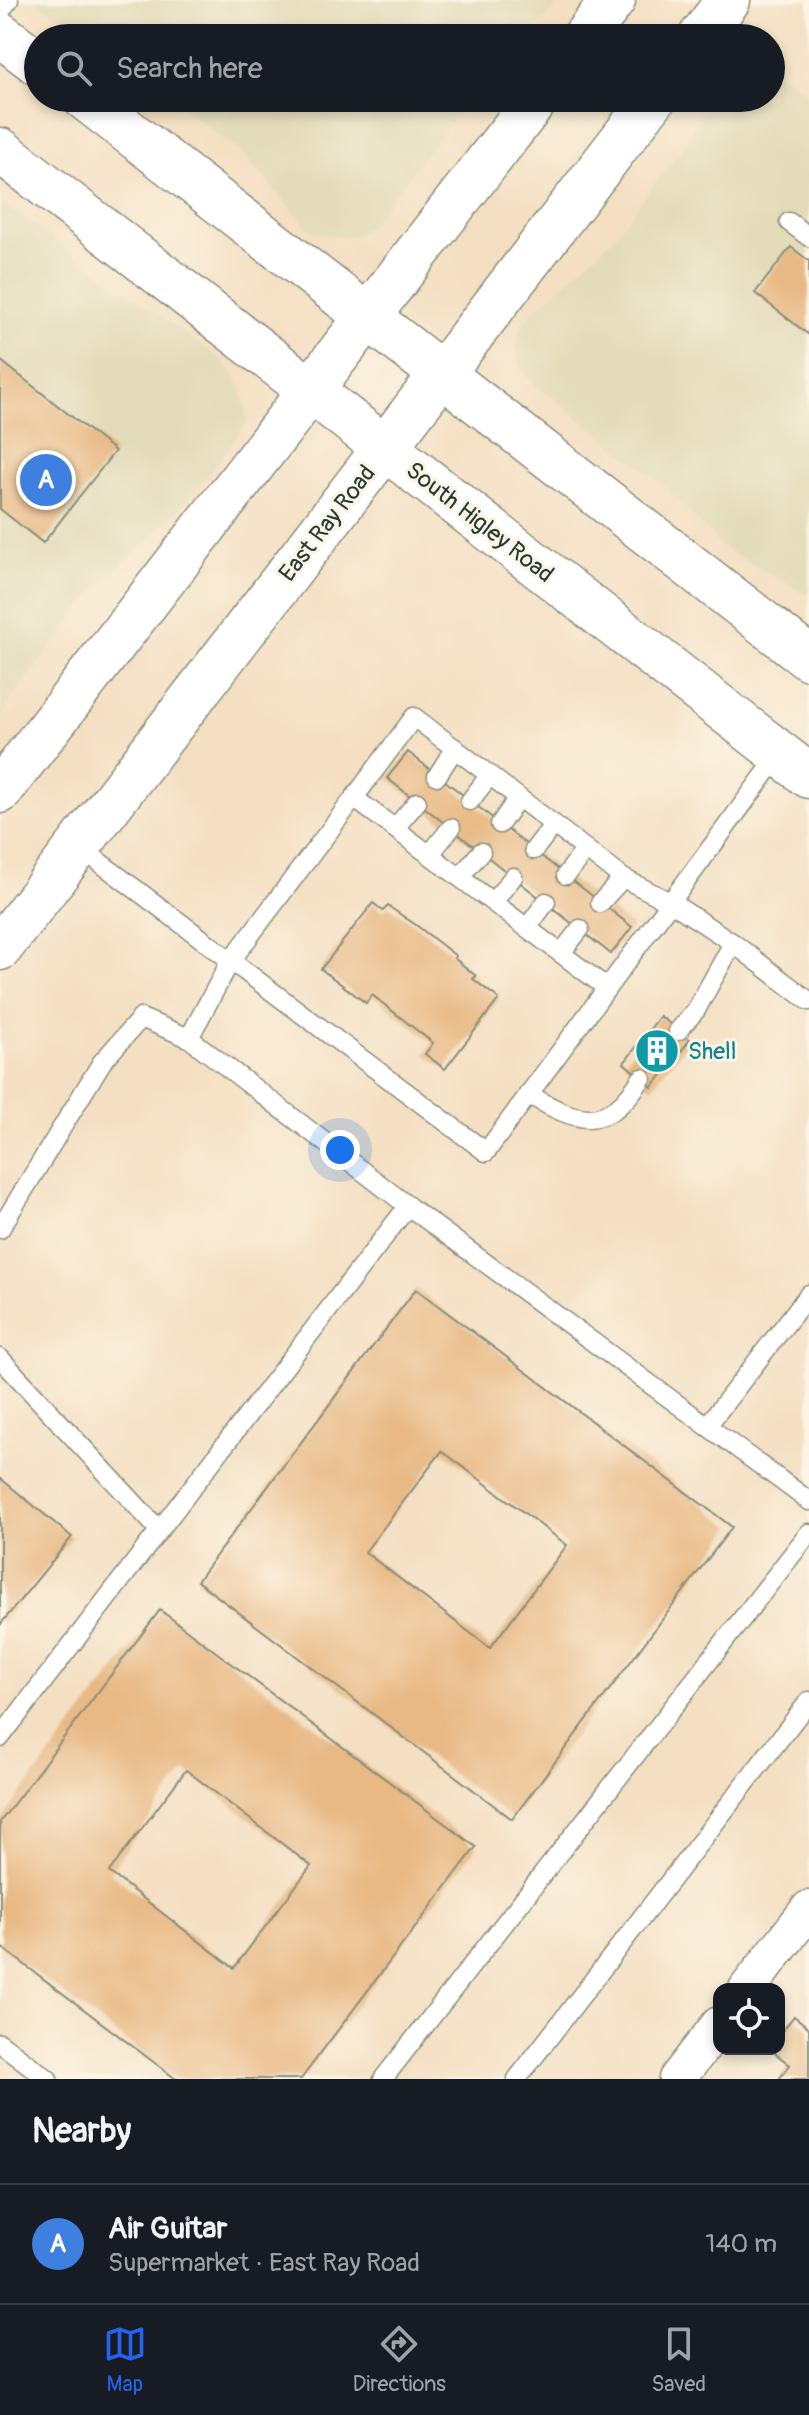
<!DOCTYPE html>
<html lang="en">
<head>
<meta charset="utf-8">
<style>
	:root { --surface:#171b24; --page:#242831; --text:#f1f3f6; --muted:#9ea1a6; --line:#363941; --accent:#2563eb }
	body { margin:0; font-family:Pangolin,sans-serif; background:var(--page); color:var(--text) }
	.controls { position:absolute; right:24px; bottom:24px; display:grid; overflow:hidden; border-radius:16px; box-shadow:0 4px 12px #0003 }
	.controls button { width:72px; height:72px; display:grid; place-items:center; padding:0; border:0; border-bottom:2px solid var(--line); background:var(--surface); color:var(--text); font:40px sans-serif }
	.you { position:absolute; left:340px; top:1150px; width:28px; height:28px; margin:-20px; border:6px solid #fff; border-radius:50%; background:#1a73e8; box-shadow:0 0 0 12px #1a73e833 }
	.badge { display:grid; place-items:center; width:52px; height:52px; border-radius:50%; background:var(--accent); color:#fff; font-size:26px; font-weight:700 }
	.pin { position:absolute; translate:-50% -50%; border:4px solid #fff; box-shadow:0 2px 8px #0006 }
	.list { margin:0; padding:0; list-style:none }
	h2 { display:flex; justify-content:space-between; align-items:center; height:104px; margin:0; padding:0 32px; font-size:34px }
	h2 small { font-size:26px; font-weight:400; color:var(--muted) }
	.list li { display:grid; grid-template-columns:52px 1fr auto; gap:24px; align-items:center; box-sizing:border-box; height:120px; padding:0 32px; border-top:2px solid var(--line) }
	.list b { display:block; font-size:30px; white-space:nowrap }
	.list p { margin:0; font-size:26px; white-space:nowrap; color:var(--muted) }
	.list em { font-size:26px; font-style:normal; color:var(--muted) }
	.icon { flex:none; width:44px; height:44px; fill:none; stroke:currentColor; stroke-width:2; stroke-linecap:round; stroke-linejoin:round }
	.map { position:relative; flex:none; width:809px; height:2079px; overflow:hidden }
	.search { position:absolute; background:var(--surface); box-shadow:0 4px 12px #0003; left:24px; right:24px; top:24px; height:88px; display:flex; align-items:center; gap:20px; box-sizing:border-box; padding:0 28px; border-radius:44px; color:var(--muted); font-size:30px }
	.sheet { height:224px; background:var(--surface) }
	nav { display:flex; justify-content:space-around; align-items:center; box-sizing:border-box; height:112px; border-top:2px solid var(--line); background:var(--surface); font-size:22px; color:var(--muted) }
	nav a { display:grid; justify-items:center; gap:4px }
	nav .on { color:var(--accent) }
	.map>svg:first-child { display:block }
</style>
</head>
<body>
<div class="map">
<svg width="809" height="2079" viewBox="0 0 809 2079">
	<rect width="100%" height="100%" fill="#fcf5e5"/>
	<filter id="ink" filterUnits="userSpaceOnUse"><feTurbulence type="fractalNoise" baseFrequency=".0125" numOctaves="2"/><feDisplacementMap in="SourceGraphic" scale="16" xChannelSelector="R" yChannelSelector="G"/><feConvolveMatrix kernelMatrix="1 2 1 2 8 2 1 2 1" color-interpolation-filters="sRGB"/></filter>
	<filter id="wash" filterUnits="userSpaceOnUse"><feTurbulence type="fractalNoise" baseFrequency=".006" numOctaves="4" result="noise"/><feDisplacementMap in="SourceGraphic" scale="32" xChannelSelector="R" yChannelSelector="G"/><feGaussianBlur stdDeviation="1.8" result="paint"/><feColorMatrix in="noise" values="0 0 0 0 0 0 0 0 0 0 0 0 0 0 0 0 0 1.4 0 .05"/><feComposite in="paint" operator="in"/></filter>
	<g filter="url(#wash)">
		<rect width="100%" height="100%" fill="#f4dfc2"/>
		<g fill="#e4dbba">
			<path d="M 33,0 L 564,0 L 526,38 L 93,38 Z"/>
			<path d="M 771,66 L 809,95 L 809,596 L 722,547 L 665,486 L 534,383 L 523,372 L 517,351 L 518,331 L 528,317 L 611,240 L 688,141 L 708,98 L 771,98 Z"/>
			<path d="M 170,98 L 469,98 L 369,227 L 353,236 L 336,237 L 309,229 L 243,154 Z"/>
			<path d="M 0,201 L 223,361 L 242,388 L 247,423 L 196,492 L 94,591 L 11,699 L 0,720 Z"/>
		</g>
		<g id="blocks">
			<g fill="#e8b985" fill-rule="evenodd">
				<path d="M 791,247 L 809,261 L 809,335 L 755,293 Z"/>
				<path d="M 0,360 L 115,451 L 43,543 L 0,509 Z"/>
				<path d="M 408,752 L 632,927 L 611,954 L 387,778 Z"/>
				<path d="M 373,903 L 383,911 L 388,906 L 416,925 L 456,956 L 454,958 L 476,976 L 473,979 L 499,999 L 445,1069 L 425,1054 L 433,1043 L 372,995 L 366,1003 L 321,969 Z"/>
				<path d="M 660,1016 L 690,1040 L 652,1087 L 624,1063 Z"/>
				<path d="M 416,1289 L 732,1527 L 512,1819 L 197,1581 ZM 442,1451 L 567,1545 L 490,1648 L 365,1552 Z"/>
				<path d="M 0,1478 L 72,1537 L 0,1625 Z"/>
				<path d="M 160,1610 L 476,1847 L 301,2079 L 176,2079 L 0,1946 L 0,1822 ZM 186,1770 L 311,1866 L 234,1968 L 109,1872 Z"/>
				<path d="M 794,2016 L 809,2028 L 809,2079 L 779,2079 L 790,2065 L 770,2049 L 779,2049 L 779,2035 Z"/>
			</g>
		</g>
	</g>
	<g filter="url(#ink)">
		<use href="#blocks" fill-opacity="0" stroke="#8a8e7b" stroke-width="2"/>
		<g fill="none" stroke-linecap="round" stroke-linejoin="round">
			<g stroke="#8a8e7b" stroke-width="21">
				<g id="lane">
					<path d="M 0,11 L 9,0"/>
					<path d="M 789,222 L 809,237"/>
					<path d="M 437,776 L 455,748"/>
					<path d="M 354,798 L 414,717 L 623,878 L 672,903 L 733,943 L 809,1001"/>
					<path d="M 470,801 L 490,775"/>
					<path d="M 500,824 L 518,798"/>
					<path d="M 395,828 L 417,802"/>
					<path d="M 78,846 L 486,1152 L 780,754"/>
					<path d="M 534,850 L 554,824"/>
					<path d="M 430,854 L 451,828"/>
					<path d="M 566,875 L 586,849"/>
					<path d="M 460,877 L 481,852"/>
					<path d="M 493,902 L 513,877"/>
					<path d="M 600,903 L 623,878"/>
					<path d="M 527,928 L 546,902"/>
					<path d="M 561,953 L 580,929"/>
					<path d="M 678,1031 L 696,1010 L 733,943"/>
					<path d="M 189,1038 L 230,962 L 354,798 L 607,988"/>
					<path d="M 528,1094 C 579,1124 606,1133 642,1078"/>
					<path d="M 0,1229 L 102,1062 L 141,1018 L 189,1038 L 408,1206"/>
					<path d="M 0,1358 L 159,1530"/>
					<path d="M 707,1426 L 809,1294"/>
					<path d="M 0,1738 L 408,1206 L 809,1501"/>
					<path d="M 0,2043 L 48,2079"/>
					<path d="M 383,2079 L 809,1533"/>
					<path d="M 517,2079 L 809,1701"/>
				</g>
			</g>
			<g stroke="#8a8e7b" stroke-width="39">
				<g id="street">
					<path d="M 747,1989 L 809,1909"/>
					<path d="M 677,2079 L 719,2025"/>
				</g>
			</g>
			<g stroke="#8a8e7b" stroke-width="47">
				<g id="secondary">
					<path d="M 0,34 L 38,63"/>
					<path d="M 85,98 L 809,658"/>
					<path d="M 0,150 L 809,776"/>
				</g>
			</g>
			<g stroke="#8a8e7b" stroke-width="47">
				<g id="primary">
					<path d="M 584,38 L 613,0"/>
					<path d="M 700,38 L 728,0"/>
					<path d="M 0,791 L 537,98"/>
					<path d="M 0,948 L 654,98"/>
				</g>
			</g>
			<use href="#lane" stroke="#fff" stroke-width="18"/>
			<use href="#street" stroke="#fff" stroke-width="36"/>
			<use href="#secondary" stroke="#fff" stroke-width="44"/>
			<use href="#primary" stroke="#fff" stroke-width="44"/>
		</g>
	</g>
	<defs>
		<g id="building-disc" transform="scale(2.3)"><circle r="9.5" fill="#0f9aa8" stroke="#fcf5e5"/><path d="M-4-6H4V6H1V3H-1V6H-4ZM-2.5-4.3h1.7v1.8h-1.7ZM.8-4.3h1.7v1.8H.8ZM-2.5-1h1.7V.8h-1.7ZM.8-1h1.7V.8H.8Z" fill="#fff"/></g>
	</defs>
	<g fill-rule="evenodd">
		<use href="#building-disc" x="657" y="1051"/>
	</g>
	<g text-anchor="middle" stroke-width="6" stroke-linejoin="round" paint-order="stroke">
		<g font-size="24" fill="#1f3d34" stroke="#fcf5e5">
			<text transform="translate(480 522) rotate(38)" y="8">South Higley Road</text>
			<text transform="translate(327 523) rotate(-52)" y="8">East Ray Road</text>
		</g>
		<g font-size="24" fill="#0d838f" stroke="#fcf5e5" text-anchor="start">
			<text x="688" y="1059">Shell</text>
		</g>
	</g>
</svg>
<div class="controls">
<button><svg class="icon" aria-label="locate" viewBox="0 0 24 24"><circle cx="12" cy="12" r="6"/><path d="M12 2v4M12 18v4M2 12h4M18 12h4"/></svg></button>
</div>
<div class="you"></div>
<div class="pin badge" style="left:46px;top:480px;background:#3f7fe0">A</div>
<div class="search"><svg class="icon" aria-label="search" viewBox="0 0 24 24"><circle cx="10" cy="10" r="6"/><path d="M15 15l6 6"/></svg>Search here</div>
</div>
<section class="sheet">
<h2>Nearby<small></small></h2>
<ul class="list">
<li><span class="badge" style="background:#3f7fe0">A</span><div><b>Air Guitar</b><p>Supermarket · East Ray Road</p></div><em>140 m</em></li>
</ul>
</section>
<nav>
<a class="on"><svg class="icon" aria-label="map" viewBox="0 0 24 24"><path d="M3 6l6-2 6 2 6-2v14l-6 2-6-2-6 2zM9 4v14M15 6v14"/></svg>Map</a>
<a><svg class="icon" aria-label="directions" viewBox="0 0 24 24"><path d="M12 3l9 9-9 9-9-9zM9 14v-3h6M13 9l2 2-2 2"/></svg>Directions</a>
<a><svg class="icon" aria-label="saved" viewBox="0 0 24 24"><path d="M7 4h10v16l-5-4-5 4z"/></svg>Saved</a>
</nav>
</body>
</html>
